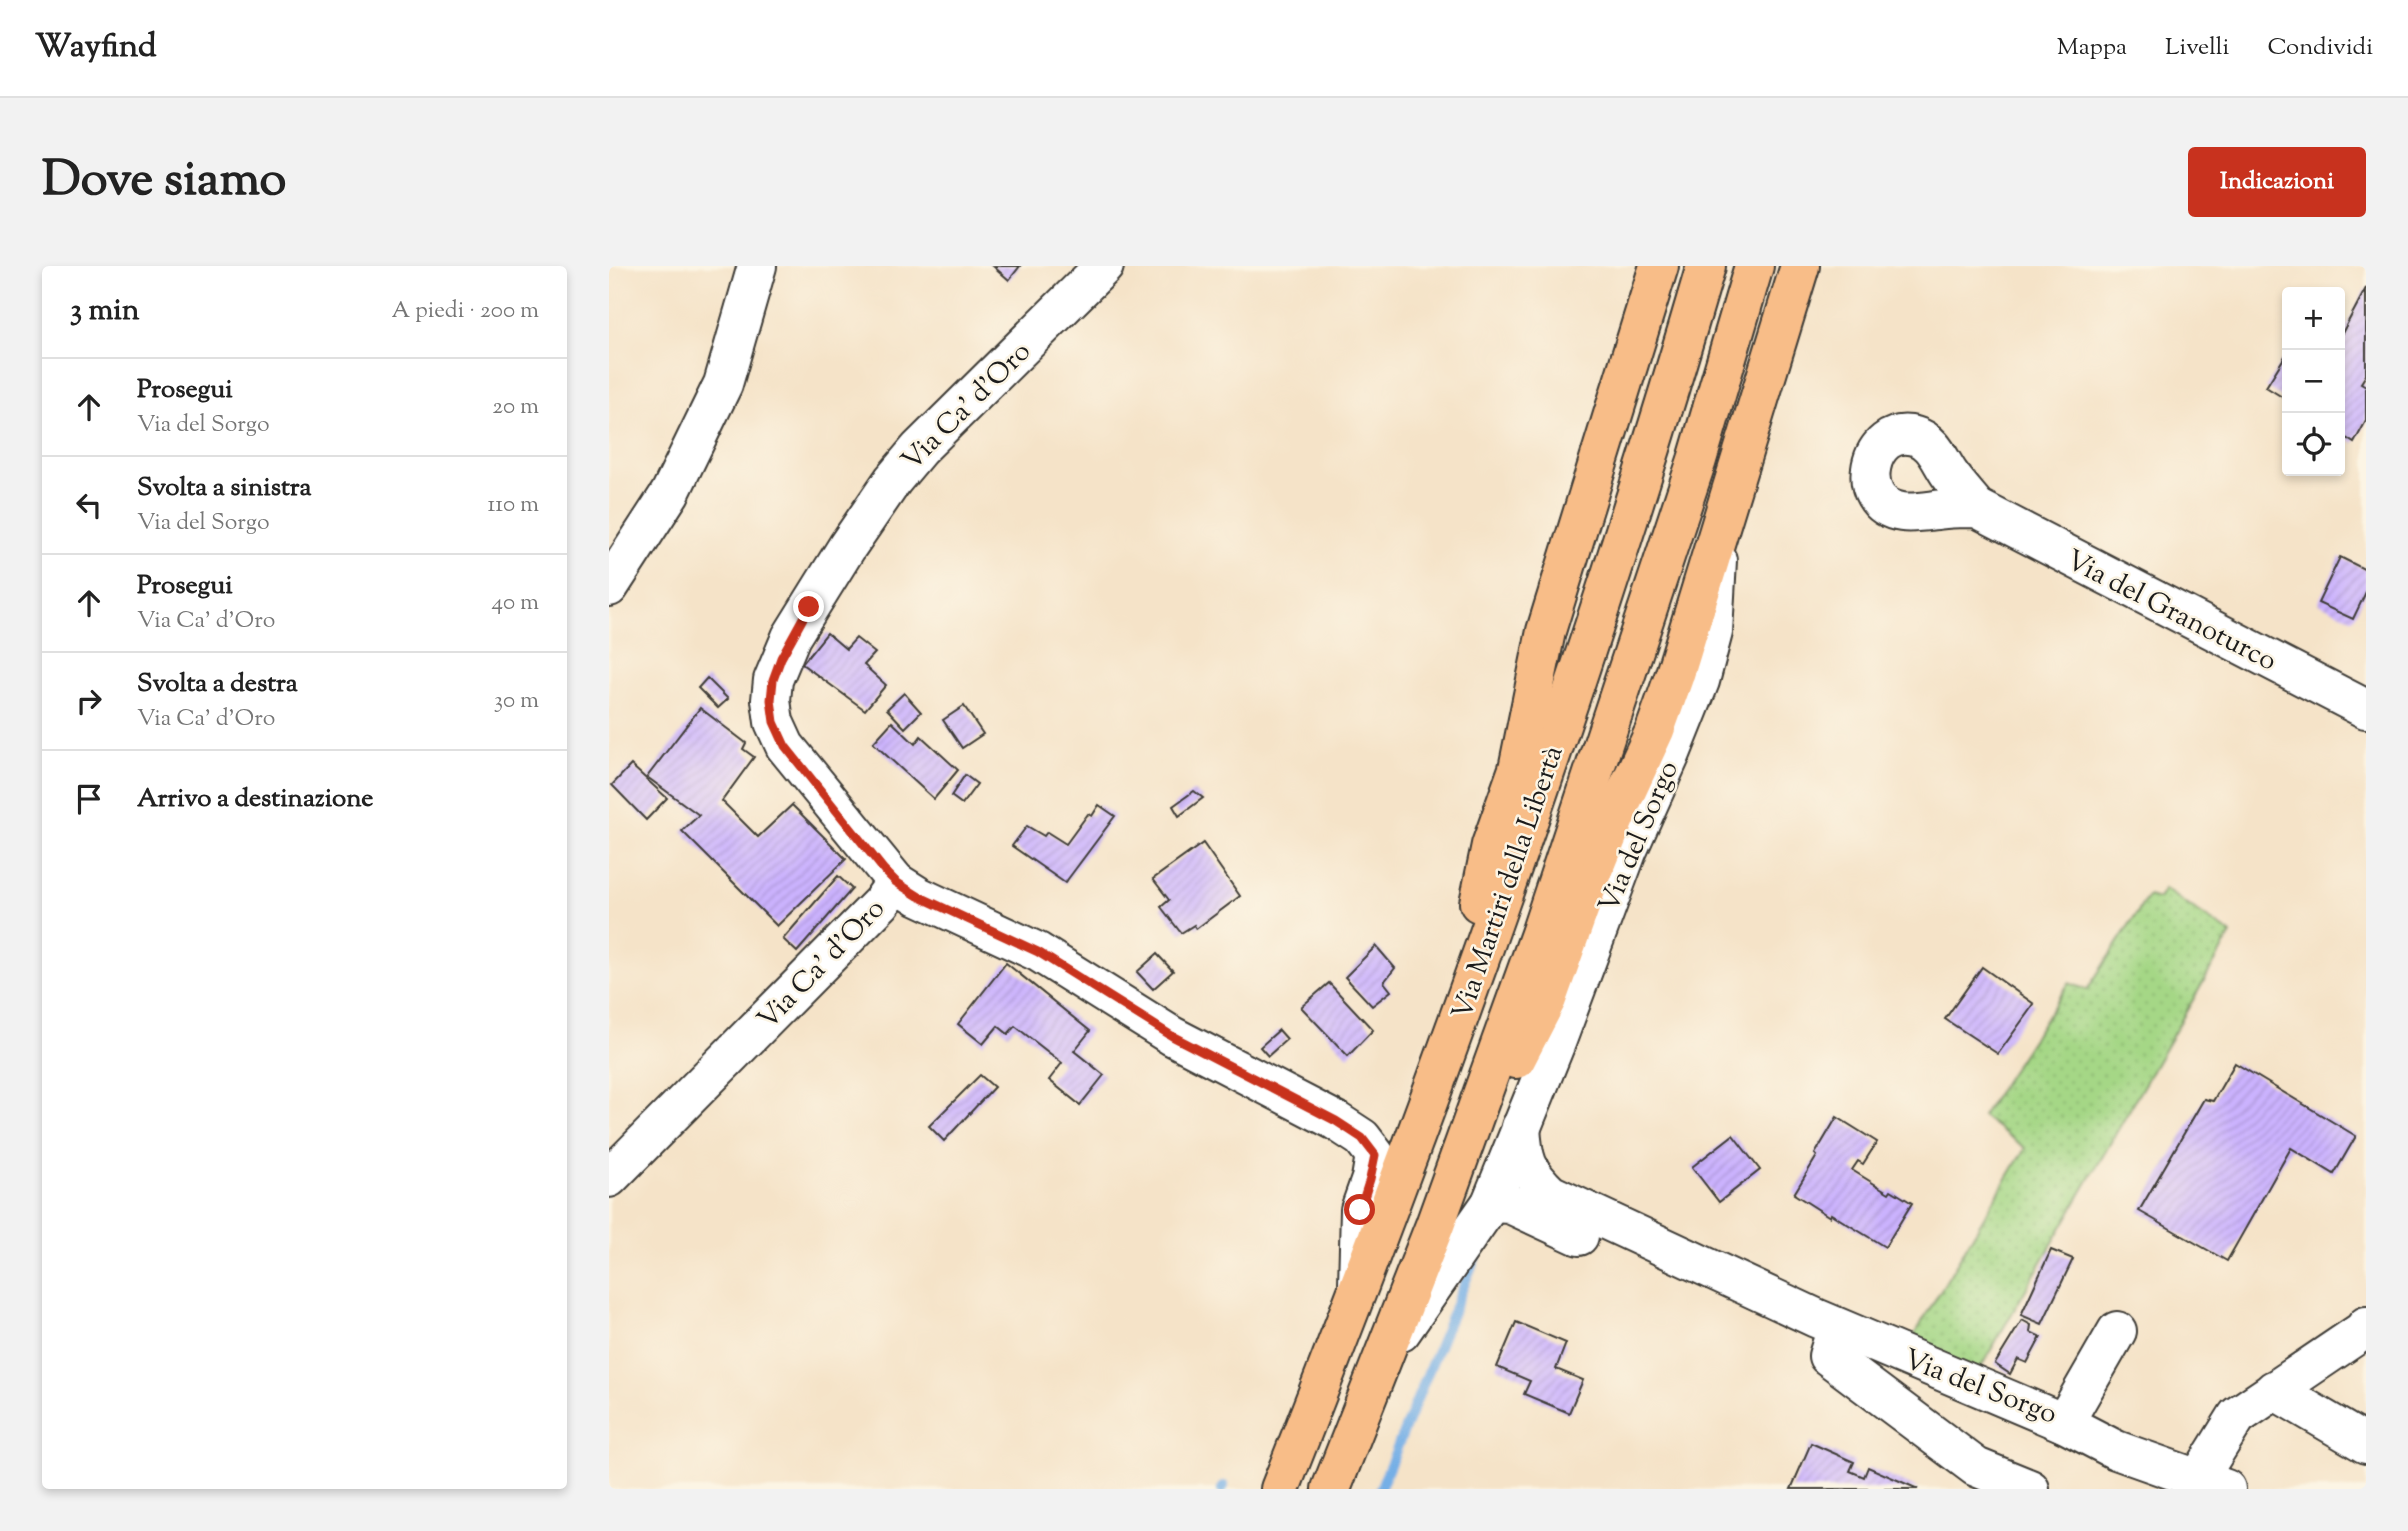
<!DOCTYPE html>
<html lang="it">
<head>
<meta charset="utf-8">
<style>
	:root { --surface:#fff; --page:#f2f2f2; --text:#222; --muted:#767676; --line:#e0e0e0; --accent:#c8321e }
	body { margin:0; font-family:"Sorts Mill Goudy",serif; background:var(--page); color:var(--text) }
	.controls { position:absolute; right:21px; top:21px; display:grid; overflow:hidden; border-radius:7px; box-shadow:0 4px 10px #0003 }
	.controls button { width:63px; height:63px; display:grid; place-items:center; padding:0; border:0; border-bottom:2px solid var(--line); background:var(--surface); color:var(--text); font:35px sans-serif }
	.stop { position:absolute; width:21px; height:21px; margin:-16px; border:5px solid #c8321e; border-radius:50%; background:#fff }
	.stop.end { background:#c8321e; border-color:#fff; box-shadow:0 2px 7px #0008 }
	.list { margin:0; padding:0; list-style:none }
	h2 { display:flex; justify-content:space-between; align-items:center; height:91px; margin:0; padding:0 28px; font-size:30px }
	h2 small { font-size:23px; font-weight:400; color:var(--muted) }
	.list li { display:grid; grid-template-columns:46px 1fr auto; gap:21px; align-items:center; box-sizing:border-box; height:98px; padding:0 28px; border-top:2px solid var(--line) }
	.list b { display:block; font-size:26px; white-space:nowrap }
	.list p { margin:0; font-size:23px; white-space:nowrap; color:var(--muted) }
	.list em { font-size:23px; font-style:normal; color:var(--muted) }
	.icon { flex:none; width:38px; height:38px; fill:none; stroke:currentColor; stroke-width:2; stroke-linecap:round; stroke-linejoin:round }
	.map { position:relative; flex:none; width:1757px; height:1223px; overflow:hidden; border-radius:7px }
	header { display:flex; align-items:center; gap:42px; box-sizing:border-box; height:98px; padding:0 35px; background:var(--surface); border-bottom:2px solid var(--line) }
	header strong { font-size:33px }
	nav { display:flex; gap:38px; margin-inline-start:auto; font-size:24px }
	.intro { display:flex; align-items:center; justify-content:space-between; box-sizing:border-box; height:168px; padding:0 42px }
	h1 { margin:0; font-size:49px }
	.button { padding:18px 32px; border-radius:7px; background:var(--accent); color:#fff; font-size:24px; font-weight:700 }
	main { display:flex; gap:42px; padding:0 42px }
	aside { flex:1; background:var(--surface); border-radius:7px; box-shadow:0 4px 10px #0003 }
	.map>svg:first-child { display:block }
</style>
</head>
<body>
<header>
<strong>Wayfind</strong>
<nav><a>Mappa</a><a>Livelli</a><a>Condividi</a></nav>
</header>
<div class="intro"><h1>Dove siamo</h1><a class="button">Indicazioni</a></div>
<main>
<aside>
<h2>3 min<small>A piedi · 200 m</small></h2>
<ul class="list">
<li><svg class="icon" aria-label="ahead" viewBox="0 0 24 24"><path d="M12 20V5M6 11l6-6 6 6"/></svg><div><b>Prosegui</b><p>Via del Sorgo</p></div><em>20 m</em></li>
<li><svg class="icon" aria-label="left" viewBox="0 0 24 24"><path d="M17 20v-9H6M10 6l-5 5 5 5"/></svg><div><b>Svolta a sinistra</b><p>Via del Sorgo</p></div><em>110 m</em></li>
<li><svg class="icon" aria-label="ahead" viewBox="0 0 24 24"><path d="M12 20V5M6 11l6-6 6 6"/></svg><div><b>Prosegui</b><p>Via Ca' d'Oro</p></div><em>40 m</em></li>
<li><svg class="icon" aria-label="right" viewBox="0 0 24 24"><path d="M7 20v-9h11M14 6l5 5-5 5"/></svg><div><b>Svolta a destra</b><p>Via Ca' d'Oro</p></div><em>30 m</em></li>
<li><svg class="icon" aria-label="arrive" viewBox="0 0 24 24"><path d="M6 21V4h12l-3 4 3 4H6"/></svg><div><b>Arrivo a destinazione</b></div></li>
</ul>
</aside>
<div class="map">
<svg width="1757" height="1223" viewBox="0 0 1757 1223">
	<defs>
		<pattern id="grass-dots" width="8" height="8" patternUnits="userSpaceOnUse" patternTransform="scale(1.75)"><rect width="8" height="8" fill="#a5d786"/><path d="M2 2h.1M6 6h.1" fill="none" stroke="#8db873" stroke-width="1.8" stroke-linecap="round"/></pattern>
		<pattern id="building-hatch" width="6" height="6" patternUnits="userSpaceOnUse" patternTransform="scale(1.75)"><rect width="6" height="6" fill="#cbb2fe"/><path d="M-1 1l2-2M0 6l6-6M5 7l2-2" fill="none" stroke="#ae98d9"/></pattern>
	</defs>
	<rect width="100%" height="100%" fill="#fcf5e5"/>
	<filter id="ink" filterUnits="userSpaceOnUse"><feTurbulence type="fractalNoise" baseFrequency=".0143" numOctaves="2"/><feDisplacementMap in="SourceGraphic" scale="14" xChannelSelector="R" yChannelSelector="G"/><feConvolveMatrix kernelMatrix="1 2 1 2 8 2 1 2 1" color-interpolation-filters="sRGB"/></filter>
	<filter id="wash" filterUnits="userSpaceOnUse"><feTurbulence type="fractalNoise" baseFrequency=".00686" numOctaves="4" result="noise"/><feDisplacementMap in="SourceGraphic" scale="28" xChannelSelector="R" yChannelSelector="G"/><feGaussianBlur stdDeviation="1.57" result="paint"/><feColorMatrix in="noise" values="0 0 0 0 0 0 0 0 0 0 0 0 0 0 0 0 0 1.4 0 .05"/><feComposite in="paint" operator="in"/></filter>
	<g filter="url(#wash)">
		<rect width="100%" height="100%" fill="#f5e3c8"/>
		<path fill="url(#grass-dots)" stroke="#607a51" stroke-width="2" d="M 1555,623 L 1622,668 L 1368,1108 L 1298,1081 L 1416,882 L 1373,850 L 1460,717 L 1478,724 L 1539,630 L 1549,633 Z"/>
		<g fill="none" stroke-linecap="round" stroke-linejoin="round">
			<g stroke="#75afe6" stroke-width="10">
				<path d="M 613,1223 L 615,1220"/>
				<path d="M 771,1223 L 869,985"/>
			</g>
		</g>
		<g id="blocks">
			<g fill="url(#building-hatch)">
				<path d="M 384,0 L 411,0 L 400,14 Z"/>
				<path d="M 1757,22 L 1757,109 L 1752,117 L 1757,120 L 1757,155 L 1745,177 L 1731,168 L 1731,71 Z"/>
				<path d="M 1678,87 L 1678,134 L 1657,121 Z"/>
				<path d="M 1731,291 L 1757,304 L 1757,326 L 1744,353 L 1709,337 Z"/>
				<path d="M 218,367 L 237,383 L 247,372 L 266,387 L 255,399 L 277,419 L 256,444 L 193,398 Z"/>
				<path d="M 98,412 L 119,433 L 109,442 L 89,422 Z"/>
				<path d="M 295,427 L 312,446 L 296,462 L 278,443 Z"/>
				<path d="M 355,440 L 374,468 L 353,482 L 334,454 Z"/>
				<path d="M 91,442 L 137,477 L 134,483 L 145,491 L 113,535 L 149,571 L 183,539 L 237,593 L 168,660 L 73,565 L 90,549 L 38,511 Z"/>
				<path d="M 283,456 L 306,478 L 312,470 L 349,504 L 325,533 L 264,477 Z"/>
				<path d="M 22,499 L 58,532 L 37,554 L 3,519 Z"/>
				<path d="M 356,509 L 368,518 L 353,538 L 342,530 Z"/>
				<path d="M 585,525 L 594,532 L 570,550 L 564,540 Z"/>
				<path d="M 490,539 L 506,550 L 456,617 L 403,580 L 418,560 L 435,570 L 438,566 L 457,578 L 479,548 L 483,550 Z"/>
				<path d="M 594,577 L 631,630 L 587,663 L 585,659 L 572,667 L 552,641 L 560,634 L 544,613 Z"/>
				<path d="M 229,610 L 243,623 L 188,686 L 174,673 Z"/>
				<path d="M 767,680 L 786,702 L 775,716 L 782,725 L 763,740 L 736,711 Z"/>
				<path d="M 548,688 L 564,705 L 544,723 L 528,706 Z"/>
				<path d="M 397,697 L 481,765 L 465,785 L 495,809 L 471,839 L 440,814 L 453,797 L 406,760 L 399,768 L 389,760 L 374,778 L 349,758 Z"/>
				<path d="M 1373,701 L 1425,738 L 1389,788 L 1336,753 Z"/>
				<path d="M 720,717 L 764,764 L 739,790 L 692,741 Z"/>
				<path d="M 670,764 L 678,773 L 659,790 L 651,781 Z"/>
				<path d="M 1626,797 L 1747,870 L 1725,908 L 1682,882 L 1618,995 L 1530,945 L 1595,833 L 1604,835 Z"/>
				<path d="M 371,809 L 385,821 L 335,875 L 320,860 Z"/>
				<path d="M 1228,851 L 1268,876 L 1254,898 L 1249,895 L 1243,904 L 1280,927 L 1282,924 L 1303,937 L 1276,981 L 1222,948 L 1221,951 L 1185,928 L 1208,890 L 1206,888 Z"/>
				<path d="M 1124,869 L 1151,904 L 1110,936 L 1083,901 Z"/>
				<path d="M 1442,984 L 1464,993 L 1433,1058 L 1412,1049 Z"/>
				<path d="M 1413,1054 L 1422,1059 L 1421,1066 L 1432,1071 L 1418,1097 L 1409,1093 L 1401,1108 L 1386,1098 Z"/>
				<path d="M 907,1056 L 957,1077 L 947,1103 L 974,1114 L 960,1147 L 915,1128 L 921,1115 L 888,1101 Z"/>
				<path d="M 1202,1177 L 1245,1196 L 1241,1205 L 1255,1211 L 1259,1201 L 1309,1223 L 1182,1223 Z"/>
			</g>
		</g>
	</g>
	<g filter="url(#ink)">
		<use href="#blocks" fill-opacity="0" stroke="#3d3a36" stroke-width="2"/>
		<g fill="none" stroke-linecap="round" stroke-linejoin="round">
			<g stroke="#3d3a36" stroke-width="42">
				<g id="minor">
					<path d="M 495,0 L 310,183 L 284,214 L 238,281 L 182,371 L 164,414 L 162,434 L 165,456 L 176,480 L 287,616 L 309,630 L 429,686 L 563,770 L 727,855 L 753,872 L 766,889 L 762,913 L 751,944 L 749,1019"/>
					<path d="M 1368,242 C 1358,242 1347,242 1336,243 C 1323,244 1307,248 1293,246 C 1241,239 1259,157 1306,170 C 1325,175 1331,195 1341,209 C 1349,220 1359,231 1368,242 L 1757,443"/>
					<path d="M 0,321 L 61,227 L 114,118 L 148,0"/>
					<path d="M 912,861 C 914,894 917,905 941,928 L 1207,1052 L 1455,1157 L 1508,1065"/>
					<path d="M 0,912 L 272,637 L 287,616"/>
					<path d="M 882,937 L 901,938 L 970,970"/>
					<path d="M 792,1066 L 882,937 L 948,774 L 1018,586 L 1061,490 L 1091,415 L 1104,366 L 1108,294"/>
					<path d="M 1223,1077 L 1219,1090 L 1367,1201 L 1421,1223"/>
					<path d="M 1665,1124 L 1757,1178"/>
					<path d="M 1455,1157 L 1507,1184 L 1617,1223"/>
					<path d="M 1589,1213 L 1628,1150 L 1755,1064 L 1757,1060"/>
				</g>
			</g>
			<g stroke="#3d3a36" stroke-width="42">
				<g id="major">
					<path d="M 870,637 L 882,579 L 909,503 L 937,365 L 1050,0"/>
					<path d="M 907,793 L 938,733 L 978,621 L 1014,533 L 1046,464 L 1066,408 L 1191,0"/>
					<path d="M 671,1223 C 830,822 976,414 1097,0"/>
					<path d="M 722,1223 L 826,959 L 931,668 L 1088,194 L 1145,0"/>
				</g>
			</g>
			<use href="#minor" stroke="#fff" stroke-width="38"/>
			<use href="#major" stroke="#f8bd88" stroke-width="38"/>
		</g>
	</g>
	<g fill="none" stroke-linecap="round" stroke-linejoin="round" filter="url(#ink)">
		<path stroke="#c8321e" stroke-width="9" d="M 200,341 L 172,392 L 164,414 L 162,434 L 165,456 L 176,480 L 275,604 L 287,616 L 309,630 L 429,686 L 563,770 L 727,855 L 753,872 L 766,889 L 761,913 L 751,944"/>
	</g>
	<g text-anchor="middle" stroke-width="5" stroke-linejoin="round" paint-order="stroke">
		<g font-size="28" fill="#1c1c1c" stroke="#fcf5e5">
			<text transform="translate(356 139) rotate(-45)" y="10">Via Ca' d'Oro</text>
			<text transform="translate(1563 343) rotate(27)" y="10">Via del Granoturco</text>
			<text transform="translate(1028 570) rotate(-67)" y="10">Via del Sorgo</text>
			<text transform="translate(897 616) rotate(-71)" y="10">Via Martiri della Libertà</text>
			<text transform="translate(211 697) rotate(-46)" y="10">Via Ca' d'Oro</text>
			<text transform="translate(1372 1119) rotate(21)" y="10">Via del Sorgo</text>
		</g>
	</g>
</svg>
<div class="controls">
<button>+</button>
<button>−</button>
<button><svg class="icon" aria-label="locate" viewBox="0 0 24 24"><circle cx="12" cy="12" r="6"/><path d="M12 2v4M12 18v4M2 12h4M18 12h4"/></svg></button>
</div>
<div class="stop" style="left:751px;top:944px"></div>
<div class="stop end" style="left:200px;top:341px"></div>
</div>
</main>
</body>
</html>
